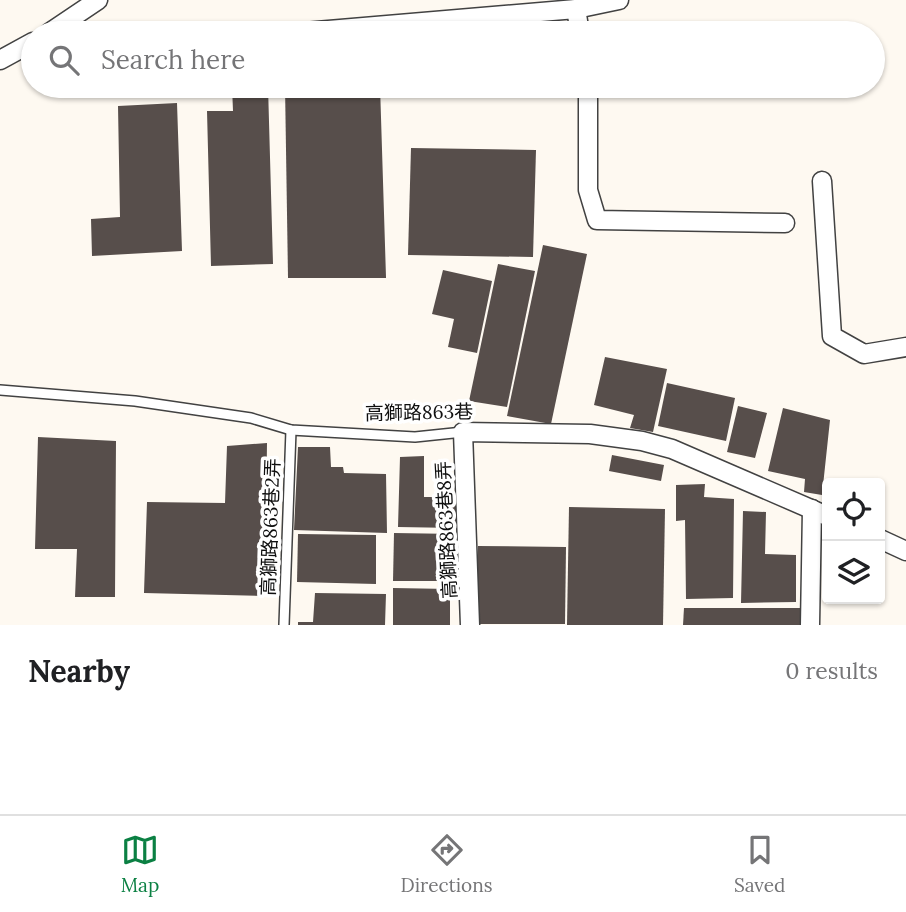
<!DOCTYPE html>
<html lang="en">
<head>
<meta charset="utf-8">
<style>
	:root { --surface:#fff; --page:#f6f6f6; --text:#202124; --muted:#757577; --line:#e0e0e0; --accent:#0b8043 }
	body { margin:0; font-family:Lora,"Noto Sans TC",serif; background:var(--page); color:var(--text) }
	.controls { position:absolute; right:21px; bottom:21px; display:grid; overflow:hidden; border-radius:7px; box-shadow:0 2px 5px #0004 }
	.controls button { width:63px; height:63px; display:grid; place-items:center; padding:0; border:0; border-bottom:2px solid var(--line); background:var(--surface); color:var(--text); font:35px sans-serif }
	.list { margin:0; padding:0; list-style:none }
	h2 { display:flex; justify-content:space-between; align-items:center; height:91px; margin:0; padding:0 28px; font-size:30px }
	h2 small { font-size:23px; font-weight:400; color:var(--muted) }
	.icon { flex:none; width:38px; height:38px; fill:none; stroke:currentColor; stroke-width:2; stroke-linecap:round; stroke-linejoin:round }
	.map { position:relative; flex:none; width:906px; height:625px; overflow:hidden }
	.search { position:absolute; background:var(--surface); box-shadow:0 2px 5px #0004; left:21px; right:21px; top:21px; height:77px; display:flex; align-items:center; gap:18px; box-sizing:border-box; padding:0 24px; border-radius:38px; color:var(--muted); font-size:26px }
	.sheet { height:189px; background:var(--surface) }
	nav { display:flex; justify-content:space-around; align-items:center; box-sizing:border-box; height:98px; border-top:2px solid var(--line); background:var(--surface); font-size:19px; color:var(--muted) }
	nav a { display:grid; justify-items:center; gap:4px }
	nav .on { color:var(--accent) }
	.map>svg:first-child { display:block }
</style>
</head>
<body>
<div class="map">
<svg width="906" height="625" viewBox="0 0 906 625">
	<rect width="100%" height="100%" fill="#fef9f1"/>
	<g fill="#574e4b">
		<path d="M 232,86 L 268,86 L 273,264 L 211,266 L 207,111 L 233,111 Z"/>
		<path d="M 285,86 L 380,86 L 386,278 L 288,278 Z"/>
		<path d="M 177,103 L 182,251 L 92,256 L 91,219 L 120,217 L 118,106 Z"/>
		<path d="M 411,148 L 536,150 L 533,257 L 408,255 Z"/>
		<path d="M 543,245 L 587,254 L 551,424 L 507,416 Z"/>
		<path d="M 498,264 L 535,271 L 507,407 L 469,401 Z"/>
		<path d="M 443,270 L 492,281 L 477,353 L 448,347 L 454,319 L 432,314 Z"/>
		<path d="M 605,357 L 667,369 L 653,432 L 630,428 L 634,415 L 594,405 Z"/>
		<path d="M 667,383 L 735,398 L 726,441 L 658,426 Z"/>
		<path d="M 738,406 L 767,413 L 755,458 L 727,452 Z"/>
		<path d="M 783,408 L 830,420 L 822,495 L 804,492 L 805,479 L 768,471 Z"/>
		<path d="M 38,437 L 116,441 L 115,597 L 75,597 L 77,549 L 35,549 Z"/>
		<path d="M 267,443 L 265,596 L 144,593 L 147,502 L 225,503 L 227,446 Z"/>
		<path d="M 298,447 L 330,447 L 331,467 L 343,467 L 344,473 L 386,474 L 387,533 L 294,530 Z"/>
		<path d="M 612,455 L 664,465 L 661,481 L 609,471 Z"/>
		<path d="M 424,456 L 424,497 L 456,497 L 456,528 L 398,527 L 400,457 Z"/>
		<path d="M 705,484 L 704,497 L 734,499 L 733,598 L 686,599 L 685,520 L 676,521 L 676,485 Z"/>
		<path d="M 569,507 L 665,509 L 663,625 L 567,625 Z"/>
		<path d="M 743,511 L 766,512 L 765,554 L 796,555 L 796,602 L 741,603 Z"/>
		<path d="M 394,533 L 457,534 L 456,581 L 393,581 Z"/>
		<path d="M 298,534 L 376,535 L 376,584 L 297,582 Z"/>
		<path d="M 478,546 L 566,547 L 565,624 L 475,624 Z"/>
		<path d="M 393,588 L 450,589 L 450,625 L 393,625 Z"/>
		<path d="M 315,593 L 386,594 L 385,625 L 298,625 L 298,622 L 313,622 Z"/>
		<path d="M 684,608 L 802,608 L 801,625 L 683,625 Z"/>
	</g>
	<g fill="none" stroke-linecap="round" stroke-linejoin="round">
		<g stroke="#424242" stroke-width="12">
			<g id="service">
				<path d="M 0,390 L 135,401 L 251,418 L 291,430 L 415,437 L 463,432"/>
				<path d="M 284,625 L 291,430"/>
			</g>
		</g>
		<g stroke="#424242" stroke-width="21">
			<g id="minor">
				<path d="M 576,9 L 580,33"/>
				<path d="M 49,33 L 98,0"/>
				<path d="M 293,33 L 576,9 L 619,0"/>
				<path d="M 0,60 L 33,42"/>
				<path d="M 588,86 L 588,190 L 597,220 L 785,223"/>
				<path d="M 822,181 L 832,336 L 864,354 L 906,347"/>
				<path d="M 880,539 L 906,551"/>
				<path d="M 470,625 L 463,432 L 590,434 L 642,441 L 672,449 L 827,516"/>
				<path d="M 810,625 L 812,509"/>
			</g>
		</g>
		<use href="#service" stroke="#fff" stroke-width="9"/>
		<use href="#minor" stroke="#fff" stroke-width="18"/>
	</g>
	<g text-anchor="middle" stroke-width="7" stroke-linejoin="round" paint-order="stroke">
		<g font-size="19" fill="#0f0f0f" stroke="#fff">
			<text transform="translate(419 412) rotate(-1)" y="7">高獅路863巷</text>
			<text transform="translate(270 527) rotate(-88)" y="7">高獅路863巷2弄</text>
			<text transform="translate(446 530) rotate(-93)" y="7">高獅路863巷8弄</text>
		</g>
	</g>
</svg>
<div class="controls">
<button><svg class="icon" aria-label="locate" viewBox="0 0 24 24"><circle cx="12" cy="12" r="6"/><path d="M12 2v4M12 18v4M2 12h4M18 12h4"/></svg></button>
<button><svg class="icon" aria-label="layers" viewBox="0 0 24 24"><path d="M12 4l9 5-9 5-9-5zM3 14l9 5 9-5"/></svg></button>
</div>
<div class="search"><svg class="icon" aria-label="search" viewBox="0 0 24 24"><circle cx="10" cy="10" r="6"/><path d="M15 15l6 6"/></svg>Search here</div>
</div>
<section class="sheet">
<h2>Nearby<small>0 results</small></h2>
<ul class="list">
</ul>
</section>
<nav>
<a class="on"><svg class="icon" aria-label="map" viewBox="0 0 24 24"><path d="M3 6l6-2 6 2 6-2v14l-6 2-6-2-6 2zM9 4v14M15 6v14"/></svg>Map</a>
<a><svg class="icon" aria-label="directions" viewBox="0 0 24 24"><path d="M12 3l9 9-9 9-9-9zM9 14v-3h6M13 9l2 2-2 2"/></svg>Directions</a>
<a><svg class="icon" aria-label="saved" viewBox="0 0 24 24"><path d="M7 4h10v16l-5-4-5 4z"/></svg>Saved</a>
</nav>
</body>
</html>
